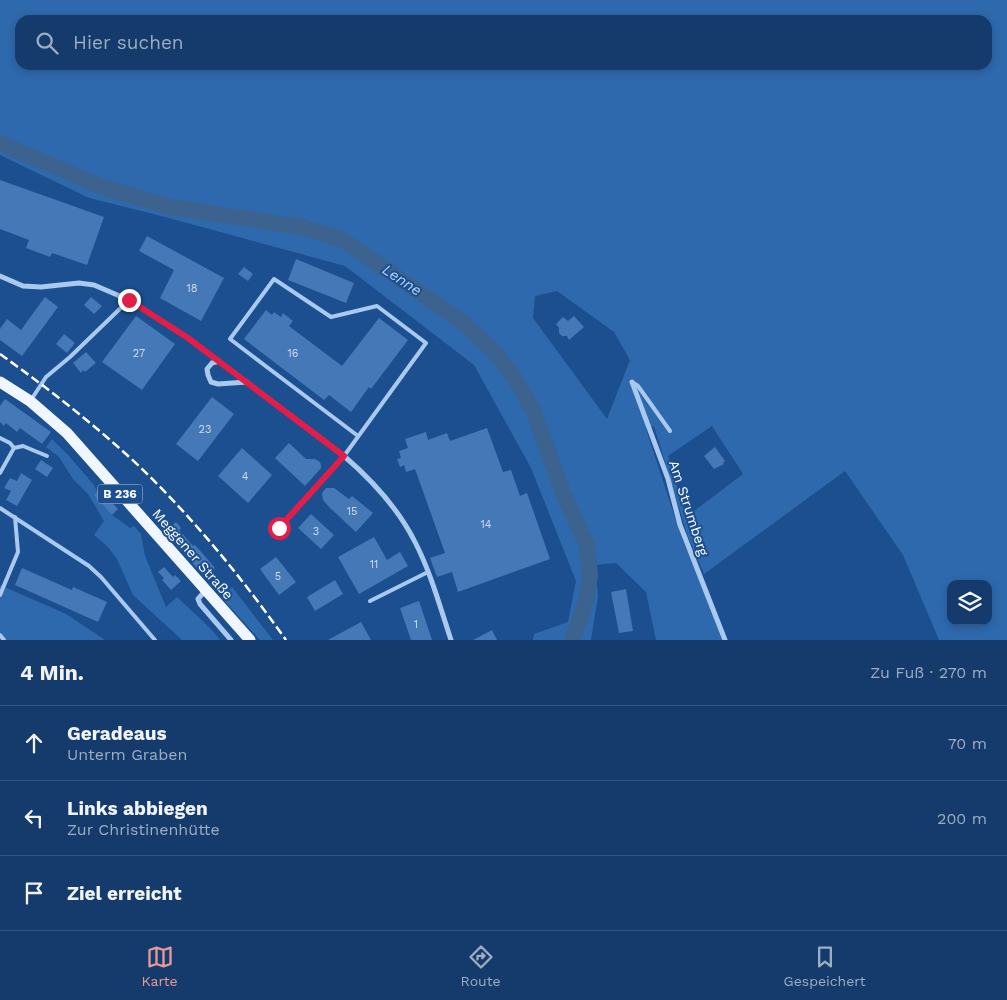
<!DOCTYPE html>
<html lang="de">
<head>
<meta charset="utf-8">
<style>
	:root { --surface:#143b6b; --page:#1d4271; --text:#f1f3f6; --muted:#9dadc1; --line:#33557e; --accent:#e69b98 }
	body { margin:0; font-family:"Work Sans",sans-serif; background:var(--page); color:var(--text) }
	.controls { position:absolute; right:15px; bottom:15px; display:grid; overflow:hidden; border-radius:10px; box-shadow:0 2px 8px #0003 }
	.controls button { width:45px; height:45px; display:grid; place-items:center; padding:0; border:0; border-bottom:1px solid var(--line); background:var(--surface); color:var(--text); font:25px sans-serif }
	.stop { position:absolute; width:15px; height:15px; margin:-11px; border:4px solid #e11d48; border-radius:50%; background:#fff }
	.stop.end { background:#e11d48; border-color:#fff; box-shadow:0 1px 5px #0008 }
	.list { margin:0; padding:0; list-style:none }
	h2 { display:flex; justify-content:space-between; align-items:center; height:65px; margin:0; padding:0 20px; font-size:21px }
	h2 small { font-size:16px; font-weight:400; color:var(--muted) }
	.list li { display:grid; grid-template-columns:32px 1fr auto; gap:15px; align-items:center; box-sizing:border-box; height:75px; padding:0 20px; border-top:1px solid var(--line) }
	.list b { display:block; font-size:19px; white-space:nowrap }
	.list p { margin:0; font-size:16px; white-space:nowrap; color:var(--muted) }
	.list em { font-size:16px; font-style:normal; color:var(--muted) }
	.icon { flex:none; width:28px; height:28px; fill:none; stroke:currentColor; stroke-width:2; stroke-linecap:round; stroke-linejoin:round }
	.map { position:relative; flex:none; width:1007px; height:640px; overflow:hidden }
	.search { position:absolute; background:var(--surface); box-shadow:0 2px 8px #0003; left:15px; right:15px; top:15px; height:55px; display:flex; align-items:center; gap:12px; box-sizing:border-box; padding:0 18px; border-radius:15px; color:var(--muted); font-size:19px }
	.sheet { height:290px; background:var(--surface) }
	nav { display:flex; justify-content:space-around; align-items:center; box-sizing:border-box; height:70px; border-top:1px solid var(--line); background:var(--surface); font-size:14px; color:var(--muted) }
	nav a { display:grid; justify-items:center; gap:2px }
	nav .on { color:var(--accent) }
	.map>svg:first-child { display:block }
</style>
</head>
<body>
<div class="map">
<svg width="1007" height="640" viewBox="0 0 1007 640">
	<rect width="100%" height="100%" fill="#1b4f8f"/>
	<g fill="#2e69ad" fill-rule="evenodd">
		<path d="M 0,0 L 1007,0 L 1007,640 L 939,640 L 903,555 L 845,471 L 704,574 L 688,537 L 654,426 L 646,429 L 682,539 L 707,596 L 722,640 L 656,640 L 646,592 L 616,563 L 595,565 L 598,596 L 591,640 L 533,640 L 534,634 L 568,622 L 576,581 L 531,468 L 474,365 L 345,266 L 165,217 L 89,198 L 0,155 ZM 20,20 L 987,20 L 987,65 L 20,65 ZM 557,291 L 614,332 L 630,360 L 607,419 L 533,318 L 535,296 ZM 712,426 L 743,474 L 686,517 L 668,456 ZM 951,584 L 988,584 L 988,621 L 951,621 Z"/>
		<path d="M 52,439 L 68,455 L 94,485 L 98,494 L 112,515 L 130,528 L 134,526 L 141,534 L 145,556 L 166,607 L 177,597 L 210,628 L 220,640 L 182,640 L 133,595 L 117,559 L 107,546 L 94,535 L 104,521 L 88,494 L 73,479 L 59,457 L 46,447 Z"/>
		<path d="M 0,585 L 66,614 L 105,640 L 0,640 Z"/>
		<path d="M 232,587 L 273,640 L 260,640 L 221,597 Z"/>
	</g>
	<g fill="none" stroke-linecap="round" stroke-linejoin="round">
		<path stroke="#3c6290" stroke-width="16" d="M 0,143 L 100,186 L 170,207 L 302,227 L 343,240 L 464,323 L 497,355 L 515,379 L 533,410 L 564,495 L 587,545 L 590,576 L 585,605 L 572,640"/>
	</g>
	<g fill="#4478b7">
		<path d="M 0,180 L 104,217 L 87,265 L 52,253 L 50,257 L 26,248 L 29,240 L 0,229 Z"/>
		<path d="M 147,236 L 224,278 L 201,321 L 160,298 L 174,270 L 139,251 Z"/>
		<path d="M 296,259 L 354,283 L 346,303 L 288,280 Z"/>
		<path d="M 244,267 L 253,274 L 248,281 L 238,274 Z"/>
		<path d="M 45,297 L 58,307 L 22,356 L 0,340 L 0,329 L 7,319 L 21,330 Z"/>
		<path d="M 91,297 L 102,306 L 94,314 L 84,305 Z"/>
		<path d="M 266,310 L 272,315 L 274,312 L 281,317 L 283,313 L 293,321 L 289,326 L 342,366 L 379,318 L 408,340 L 371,389 L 369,387 L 351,412 L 329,395 L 324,400 L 244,339 Z"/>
		<path d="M 136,316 L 175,344 L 142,390 L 102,362 Z"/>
		<path d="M 574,316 L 584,327 L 569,340 L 567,336 L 562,336 L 559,333 L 559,328 L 556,324 L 563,317 L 568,321 Z"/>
		<path d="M 64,334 L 75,343 L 67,353 L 56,344 Z"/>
		<path d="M 86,352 L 96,363 L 85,372 L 83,370 L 81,373 L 73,363 Z"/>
		<path d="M 212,397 L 234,414 L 198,461 L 176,444 Z"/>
		<path d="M 5,399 L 51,432 L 42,444 L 20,428 L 17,432 L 6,423 L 4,426 L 0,422 L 0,406 Z"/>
		<path d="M 487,428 L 503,472 L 511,470 L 520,496 L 527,493 L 550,559 L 458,592 L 452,572 L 437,577 L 430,558 L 445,553 L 415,469 L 406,472 L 404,465 L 400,467 L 397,459 L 401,458 L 399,451 L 408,448 L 405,439 L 426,432 L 428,440 L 447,433 L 450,441 Z"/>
		<path d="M 289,443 L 306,459 L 315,459 L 320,462 L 321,465 L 321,468 L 305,486 L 275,458 Z"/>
		<path d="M 715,447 L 725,461 L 723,463 L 724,464 L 714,469 L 704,456 Z"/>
		<path d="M 242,448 L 272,475 L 248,503 L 218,476 Z"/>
		<path d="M 41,460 L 53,468 L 47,477 L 35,469 Z"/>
		<path d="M 21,473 L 32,480 L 17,506 L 6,500 L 11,491 L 4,488 L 10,478 L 17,481 Z"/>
		<path d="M 326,488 L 334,488 L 349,499 L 352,496 L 373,513 L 356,532 L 330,508 L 323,500 L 322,493 Z"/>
		<path d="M 100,490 L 118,509 L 112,515 L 94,495 Z"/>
		<path d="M 311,514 L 334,535 L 321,549 L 298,528 Z"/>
		<path d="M 176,522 L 181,528 L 179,530 L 193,546 L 195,545 L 215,568 L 205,577 L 165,532 Z"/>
		<path d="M 374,537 L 387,560 L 400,552 L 408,566 L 359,594 L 338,557 Z"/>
		<path d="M 276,557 L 296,582 L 279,595 L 260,569 Z"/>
		<path d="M 164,567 L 173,577 L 175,575 L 181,581 L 171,590 L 162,580 L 164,578 L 158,572 Z"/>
		<path d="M 22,568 L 72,590 L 73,587 L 107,602 L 98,622 L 15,585 Z"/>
		<path d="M 335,580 L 343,594 L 315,611 L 307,597 Z"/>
		<path d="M 626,589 L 633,631 L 619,633 L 611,592 Z"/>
		<path d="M 419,601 L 432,640 L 411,640 L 400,608 Z"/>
		<path d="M 361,622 L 371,640 L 328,640 Z"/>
		<path d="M 492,630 L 497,640 L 473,640 Z"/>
	</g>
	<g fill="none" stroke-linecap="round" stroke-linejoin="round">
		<g stroke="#a9c9ee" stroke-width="4">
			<path d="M 632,382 L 638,386 L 670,431"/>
			<path d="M 31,400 L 46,377 L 70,357 L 129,300"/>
			<path d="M 0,438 L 10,443 L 14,448 L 0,473"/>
			<path d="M 14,448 L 23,446 L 47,456"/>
			<path d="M 0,508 L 89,566 L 101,577 L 155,640"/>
			<path d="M 279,528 L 344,456 L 426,343 L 377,306 L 331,317 L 274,279 L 230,339 L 358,436"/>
			<path d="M 0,595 L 18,552 L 15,517"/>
			<path d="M 370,601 L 428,572"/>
			<path d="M 0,635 L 4,640"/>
		</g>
		<g stroke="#a9c9ee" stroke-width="5">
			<path d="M 0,276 L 23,286 L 41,287 L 79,283 L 94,285 L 129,300 L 188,338 L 344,456 C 373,481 398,508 415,542 C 431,573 440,607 451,640"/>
			<path d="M 219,361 L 212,363 L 207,369 L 208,375 L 211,382 L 218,384 L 247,382"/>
			<path d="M 632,382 L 668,479 L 680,525 L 725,640"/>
			<path d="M 205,591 L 198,599 L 200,604 L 231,640"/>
		</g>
		<path stroke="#f0f6ff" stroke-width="11" d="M 0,382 L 30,401 L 67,433 L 250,640"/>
		<path stroke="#fff" stroke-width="2.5" stroke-dasharray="9 4" stroke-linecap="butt" d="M 0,354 C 49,389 95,425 139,466 C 194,519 242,578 286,640"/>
	</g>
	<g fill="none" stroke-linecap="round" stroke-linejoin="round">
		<path stroke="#e11d48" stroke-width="6" d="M 129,300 L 188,338 L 344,456 L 279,528"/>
	</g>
	<g text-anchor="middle" stroke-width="4" stroke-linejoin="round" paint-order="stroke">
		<g font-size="11" fill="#d0dded">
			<text x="192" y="292">18</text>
			<text x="139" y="357">27</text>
			<text x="293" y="357">16</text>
			<text x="205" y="433">23</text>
			<text x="245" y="480">4</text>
			<text x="352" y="515">15</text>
			<text x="486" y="528">14</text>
			<text x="316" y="535">3</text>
			<text x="374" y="568">11</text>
			<text x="278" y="580">5</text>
			<text x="416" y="628">1</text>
		</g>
		<rect fill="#1b4f8f" stroke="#bbcadd" stroke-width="1" x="97.5" y="484.5" width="45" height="19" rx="4"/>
		<g font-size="12" font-weight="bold" fill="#fff">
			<text x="120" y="498">B 236</text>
		</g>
		<g font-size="14" fill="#fff" stroke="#1b4f8f">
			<text transform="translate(689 508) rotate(72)" y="5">Am Strumberg</text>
			<text transform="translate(193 554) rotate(49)" y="5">Meggener Straße</text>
		</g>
		<g font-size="15" font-style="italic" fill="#b5d3f5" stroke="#1b4f8f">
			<text transform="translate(402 280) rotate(34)" y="5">Lenne</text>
		</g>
	</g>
</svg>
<div class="controls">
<button><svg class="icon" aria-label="layers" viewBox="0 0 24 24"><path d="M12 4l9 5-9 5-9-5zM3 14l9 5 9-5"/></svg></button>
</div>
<div class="stop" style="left:279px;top:528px"></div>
<div class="stop end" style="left:129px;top:300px"></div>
<div class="search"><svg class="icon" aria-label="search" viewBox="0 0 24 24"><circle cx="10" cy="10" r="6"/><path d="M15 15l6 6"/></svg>Hier suchen</div>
</div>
<section class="sheet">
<h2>4 Min.<small>Zu Fuß · 270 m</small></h2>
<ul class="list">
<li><svg class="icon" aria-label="ahead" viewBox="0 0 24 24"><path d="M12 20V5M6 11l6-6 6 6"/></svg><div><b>Geradeaus</b><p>Unterm Graben</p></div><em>70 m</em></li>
<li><svg class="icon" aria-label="left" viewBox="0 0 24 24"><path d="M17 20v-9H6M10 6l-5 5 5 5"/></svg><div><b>Links abbiegen</b><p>Zur Christinenhütte</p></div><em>200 m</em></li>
<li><svg class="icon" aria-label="arrive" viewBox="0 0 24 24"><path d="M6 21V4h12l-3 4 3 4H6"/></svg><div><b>Ziel erreicht</b></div></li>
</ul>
</section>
<nav>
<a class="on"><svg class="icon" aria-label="map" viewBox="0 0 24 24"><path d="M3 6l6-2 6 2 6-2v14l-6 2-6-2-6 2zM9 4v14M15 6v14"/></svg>Karte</a>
<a><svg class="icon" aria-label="directions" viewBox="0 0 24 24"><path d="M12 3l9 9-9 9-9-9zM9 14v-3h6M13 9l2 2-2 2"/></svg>Route</a>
<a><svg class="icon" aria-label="saved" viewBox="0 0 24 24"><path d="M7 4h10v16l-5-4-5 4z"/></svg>Gespeichert</a>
</nav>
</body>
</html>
